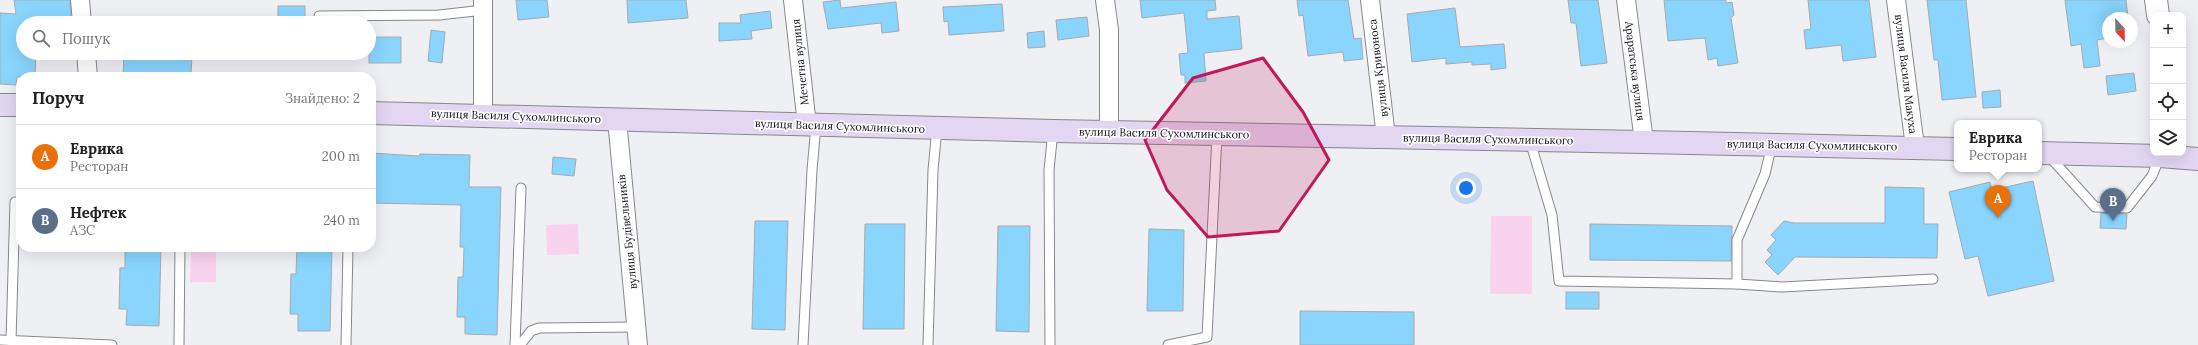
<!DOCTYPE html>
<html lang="uk">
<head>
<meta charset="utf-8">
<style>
	:root { --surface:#fff; --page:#f2f2f2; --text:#222; --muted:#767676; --line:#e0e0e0; --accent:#8c7418 }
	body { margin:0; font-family:Lora,serif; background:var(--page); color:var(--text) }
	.controls { position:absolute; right:12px; top:12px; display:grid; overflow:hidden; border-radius:8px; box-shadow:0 4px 16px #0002 }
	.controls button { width:36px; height:36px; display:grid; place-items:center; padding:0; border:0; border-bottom:1px solid var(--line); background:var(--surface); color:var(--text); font:20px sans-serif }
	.compass { position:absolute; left:2102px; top:12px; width:36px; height:36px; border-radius:50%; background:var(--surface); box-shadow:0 4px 16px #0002; rotate:158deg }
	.you { position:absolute; left:1466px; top:188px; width:14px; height:14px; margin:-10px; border:3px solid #fff; border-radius:50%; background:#1a73e8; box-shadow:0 0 0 6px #1a73e833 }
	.badge { display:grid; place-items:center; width:26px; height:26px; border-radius:50%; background:var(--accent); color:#fff; font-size:13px; font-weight:700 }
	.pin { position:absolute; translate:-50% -33px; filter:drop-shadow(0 1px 2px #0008) }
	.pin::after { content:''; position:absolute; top:21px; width:14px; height:12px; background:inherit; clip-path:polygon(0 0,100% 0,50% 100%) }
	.popup { position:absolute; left:1954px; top:120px; width:88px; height:52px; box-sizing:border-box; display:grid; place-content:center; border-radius:8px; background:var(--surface); filter:drop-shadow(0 1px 3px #0005); font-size:13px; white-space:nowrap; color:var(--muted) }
	.popup b { font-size:15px; color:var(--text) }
	.popup::after { content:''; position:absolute; left:50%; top:100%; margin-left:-8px; border:8px solid transparent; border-top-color:var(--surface) }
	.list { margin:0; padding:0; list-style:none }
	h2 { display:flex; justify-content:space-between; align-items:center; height:52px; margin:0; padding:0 16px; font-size:17px }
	h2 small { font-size:13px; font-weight:400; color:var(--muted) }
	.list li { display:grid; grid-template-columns:26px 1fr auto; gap:12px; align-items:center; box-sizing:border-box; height:64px; padding:0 16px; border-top:1px solid var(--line) }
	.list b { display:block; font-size:15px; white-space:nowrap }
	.list p { margin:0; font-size:13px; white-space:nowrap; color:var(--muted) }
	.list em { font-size:13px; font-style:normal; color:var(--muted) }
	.icon { flex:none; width:22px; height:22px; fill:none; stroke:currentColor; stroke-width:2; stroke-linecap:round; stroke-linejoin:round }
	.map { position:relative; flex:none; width:2198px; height:345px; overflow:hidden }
	.search { position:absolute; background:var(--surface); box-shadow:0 4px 16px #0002; left:16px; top:16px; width:360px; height:44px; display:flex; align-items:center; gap:10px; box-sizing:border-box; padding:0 14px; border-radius:22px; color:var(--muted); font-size:15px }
	.panel { position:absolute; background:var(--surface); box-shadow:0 4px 16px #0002; left:16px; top:72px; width:360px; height:180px; border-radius:16px }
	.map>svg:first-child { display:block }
</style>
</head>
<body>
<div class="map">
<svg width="2198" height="345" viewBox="0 0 2198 345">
	<rect width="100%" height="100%" fill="#eef0f4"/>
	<g fill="#f9d2ed">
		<path d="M 1491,216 L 1532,216 L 1532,294 L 1490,294 Z"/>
		<path d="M 578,224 L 579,254 L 547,255 L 546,225 Z"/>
		<path d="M 191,251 L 216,251 L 216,282 L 190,282 Z"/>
	</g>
	<g fill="#89d5fe" stroke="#a7abad">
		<path d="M 14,0 L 70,0 L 71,23 L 23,23 L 23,53 L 36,53 L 35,77 L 17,77 L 16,85 L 0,84 L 0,13 L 16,14 Z"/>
		<path d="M 516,0 L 547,0 L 549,17 L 518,20 Z"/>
		<path d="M 627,0 L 686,0 L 688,18 L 628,23 Z"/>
		<path d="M 840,0 L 841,8 L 896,2 L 899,31 L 882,33 L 881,23 L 828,29 L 823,2 Z"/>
		<path d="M 1140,0 L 1215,0 L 1216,10 L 1207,11 L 1207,19 L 1239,16 L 1242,49 L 1204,53 L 1206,81 L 1185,83 L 1185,75 L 1181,75 L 1179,54 L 1188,53 L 1184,13 L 1142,18 Z"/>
		<path d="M 1297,0 L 1348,0 L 1354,39 L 1361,38 L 1363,59 L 1344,61 L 1343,52 L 1308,56 L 1303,15 L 1299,16 Z"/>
		<path d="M 1568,0 L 1598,0 L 1607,63 L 1581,66 L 1576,23 L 1571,23 Z"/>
		<path d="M 1664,0 L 1726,0 L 1726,3 L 1732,2 L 1734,15 L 1731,18 L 1738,63 L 1718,66 L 1717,58 L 1708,60 L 1705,38 L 1668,41 Z"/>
		<path d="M 1808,0 L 1869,0 L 1876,57 L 1843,61 L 1841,45 L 1806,49 L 1804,30 L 1811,29 Z"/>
		<path d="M 1927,0 L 1966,0 L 1976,97 L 1942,100 L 1938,60 L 1934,60 Z"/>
		<path d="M 2065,0 L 2126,0 L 2128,18 L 2108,18 L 2108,38 L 2097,40 L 2100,66 L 2084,68 L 2081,44 L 2071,46 Z"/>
		<path d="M 1002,4 L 1004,31 L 949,35 L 948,21 L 944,22 L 943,7 Z"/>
		<rect x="278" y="6" width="27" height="14"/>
		<path d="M 1455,8 L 1460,47 L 1504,44 L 1506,68 L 1491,70 L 1491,64 L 1472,65 L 1472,62 L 1446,64 L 1446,58 L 1412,62 L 1407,14 Z"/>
		<path d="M 770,11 L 772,28 L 751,31 L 752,39 L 719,41 L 719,23 L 741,23 L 740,15 Z"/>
		<path d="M 1087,17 L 1089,36 L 1058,40 L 1056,20 Z"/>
		<path d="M 431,30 L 445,32 L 442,63 L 428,61 Z"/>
		<path d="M 1044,31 L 1045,47 L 1028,48 L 1027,33 Z"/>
		<rect x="369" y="37" width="32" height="26"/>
		<path d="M 124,53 L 192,53 L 191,77 L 123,77 Z"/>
		<path d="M 2134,73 L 2136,91 L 2108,95 L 2106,76 Z"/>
		<path d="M 2000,90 L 2001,107 L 1983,108 L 1982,92 Z"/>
		<path d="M 371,153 L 419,156 L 420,154 L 470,155 L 469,187 L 501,187 L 497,335 L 465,334 L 465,317 L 457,317 L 458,277 L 463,277 L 464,247 L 460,247 L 461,205 L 371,203 Z"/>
		<path d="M 553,157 L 576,159 L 574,176 L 552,174 Z"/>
		<path d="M 2033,181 L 2054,281 L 1988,296 L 1978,256 L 1965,259 L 1949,192 L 1990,182 L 1992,190 Z"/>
		<path d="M 1885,187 L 1924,188 L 1924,224 L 1938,224 L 1937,258 L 1795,257 L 1778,275 L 1765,262 L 1772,255 L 1767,250 L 1776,240 L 1771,235 L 1784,221 L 1794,223 L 1885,223 Z"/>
		<path d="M 2101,213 L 2127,214 L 2126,229 L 2100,228 Z"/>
		<path d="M 755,221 L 788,221 L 785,330 L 752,329 Z"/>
		<path d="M 865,224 L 905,224 L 904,329 L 863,329 Z"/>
		<path d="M 1590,224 L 1732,226 L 1731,261 L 1590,260 Z"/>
		<path d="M 998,226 L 1030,226 L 1029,332 L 996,331 Z"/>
		<path d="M 1149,229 L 1184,230 L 1183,311 L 1147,311 Z"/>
		<path d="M 125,247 L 161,247 L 159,326 L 126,325 L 127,309 L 119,309 L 120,268 L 125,268 Z"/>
		<path d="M 297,247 L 332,247 L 330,331 L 298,331 L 298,314 L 290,314 L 291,274 L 296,274 Z"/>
		<rect x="1566" y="292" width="33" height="17"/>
		<path d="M 1300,311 L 1414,312 L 1414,345 L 1300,345 Z"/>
	</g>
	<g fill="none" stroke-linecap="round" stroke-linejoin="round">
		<g stroke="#87888b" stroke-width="11">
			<g id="service">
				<path d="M 319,16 L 439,15 L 484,10"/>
				<path d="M 1530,141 L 1552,215 L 1559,281 L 1737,284 L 1737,240 L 1765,174 L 1772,144"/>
				<path d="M 2049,156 L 2095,207 L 2127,208 L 2152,176 L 2160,156"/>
				<path d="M 1737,284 L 1782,287 L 1933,279"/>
				<path d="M 0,340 L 112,345"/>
				<path d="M 11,341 L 15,202"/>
				<path d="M 179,345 L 180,247"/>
				<path d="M 346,345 L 348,247"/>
				<path d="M 515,345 L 521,188"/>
				<path d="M 520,345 L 531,331 L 539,328 L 636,327"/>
				<path d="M 803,345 L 812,170 L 816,125"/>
				<path d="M 928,345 L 933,170 L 937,128"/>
				<path d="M 1050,345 L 1049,170 L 1053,131"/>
				<path d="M 1168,345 L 1207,337 L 1217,135"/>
			</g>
		</g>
		<g stroke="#87888b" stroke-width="20">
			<g id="minor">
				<path d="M 80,0 L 82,23"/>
				<path d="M 793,0 L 807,125"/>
				<path d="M 1105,0 L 1109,30 L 1109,132"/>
				<path d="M 1370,0 L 1386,137"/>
				<path d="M 1626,0 L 1644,142"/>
				<path d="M 1896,0 L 1915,147"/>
				<path d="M 86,53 L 88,77"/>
				<path d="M 483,115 L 483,0"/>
				<path d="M 617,119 L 638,345"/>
			</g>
		</g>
		<g stroke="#87888b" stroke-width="24">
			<path id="tertiary" d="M 2156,0 L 2158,15"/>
		</g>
		<g stroke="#87888b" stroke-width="24">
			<g id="secondary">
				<path d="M 0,105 L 21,105"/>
				<path d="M 371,113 L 1053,131 L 1644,142 L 1957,149"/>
				<path d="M 2039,153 L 2160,156 L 2198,159"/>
			</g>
		</g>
		<use href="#service" stroke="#fff" stroke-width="9"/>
		<use href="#minor" stroke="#fff" stroke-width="18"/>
		<use href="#tertiary" stroke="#fff" stroke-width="22"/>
		<use href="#secondary" stroke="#e2d6f2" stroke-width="22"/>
	</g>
	<path fill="#c2185b" fill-opacity="0.2" stroke="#c2185b" stroke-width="3" stroke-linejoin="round" d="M 1263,58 L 1303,112 L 1329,160 L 1279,231 L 1208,237 L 1167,190 L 1145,140 L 1193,78 Z"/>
	<g text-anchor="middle" stroke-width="3.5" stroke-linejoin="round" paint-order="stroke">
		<g font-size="11" fill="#111213" stroke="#fdfdff">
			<text transform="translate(800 62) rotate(-96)" y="4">Мечетна вулиця</text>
			<text transform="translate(1378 68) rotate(-97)" y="4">вулиця Кривоноса</text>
			<text transform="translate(1635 71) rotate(83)" y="4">Араратська вулиця</text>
			<text transform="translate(1906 74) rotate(83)" y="4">вулиця Василя Макуха</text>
			<text transform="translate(516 116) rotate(2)" y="4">вулиця Василя Сухомлинського</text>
			<text transform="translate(840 126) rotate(2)" y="4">вулиця Василя Сухомлинського</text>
			<text transform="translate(1164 133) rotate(1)" y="4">вулиця Василя Сухомлинського</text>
			<text transform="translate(1488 139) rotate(1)" y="4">вулиця Василя Сухомлинського</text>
			<text transform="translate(1812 145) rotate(1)" y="4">вулиця Василя Сухомлинського</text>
			<text transform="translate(627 232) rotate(-96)" y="4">вулиця Будівельників</text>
		</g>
	</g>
</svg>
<div class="controls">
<button>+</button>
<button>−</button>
<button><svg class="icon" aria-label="locate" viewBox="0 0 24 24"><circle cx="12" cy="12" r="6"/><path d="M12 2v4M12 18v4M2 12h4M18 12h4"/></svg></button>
<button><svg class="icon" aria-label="layers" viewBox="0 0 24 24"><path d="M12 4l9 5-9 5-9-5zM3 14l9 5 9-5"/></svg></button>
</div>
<svg class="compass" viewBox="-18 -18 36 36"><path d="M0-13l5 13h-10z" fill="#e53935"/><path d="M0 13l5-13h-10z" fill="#767676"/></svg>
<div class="you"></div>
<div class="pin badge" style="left:1998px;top:218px;background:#e8710a">A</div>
<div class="popup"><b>Еврика</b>Ресторан</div>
<div class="pin badge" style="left:2113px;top:221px;background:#5c6f8a">B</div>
<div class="search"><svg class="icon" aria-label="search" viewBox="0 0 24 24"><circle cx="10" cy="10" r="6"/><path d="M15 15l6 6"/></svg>Пошук</div>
<section class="panel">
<h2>Поруч<small>Знайдено: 2</small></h2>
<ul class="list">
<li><span class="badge" style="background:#e8710a">A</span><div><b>Еврика</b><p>Ресторан</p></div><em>200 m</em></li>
<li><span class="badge" style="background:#5c6f8a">B</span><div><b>Нефтек</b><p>АЗС</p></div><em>240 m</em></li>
</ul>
</section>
</div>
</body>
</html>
